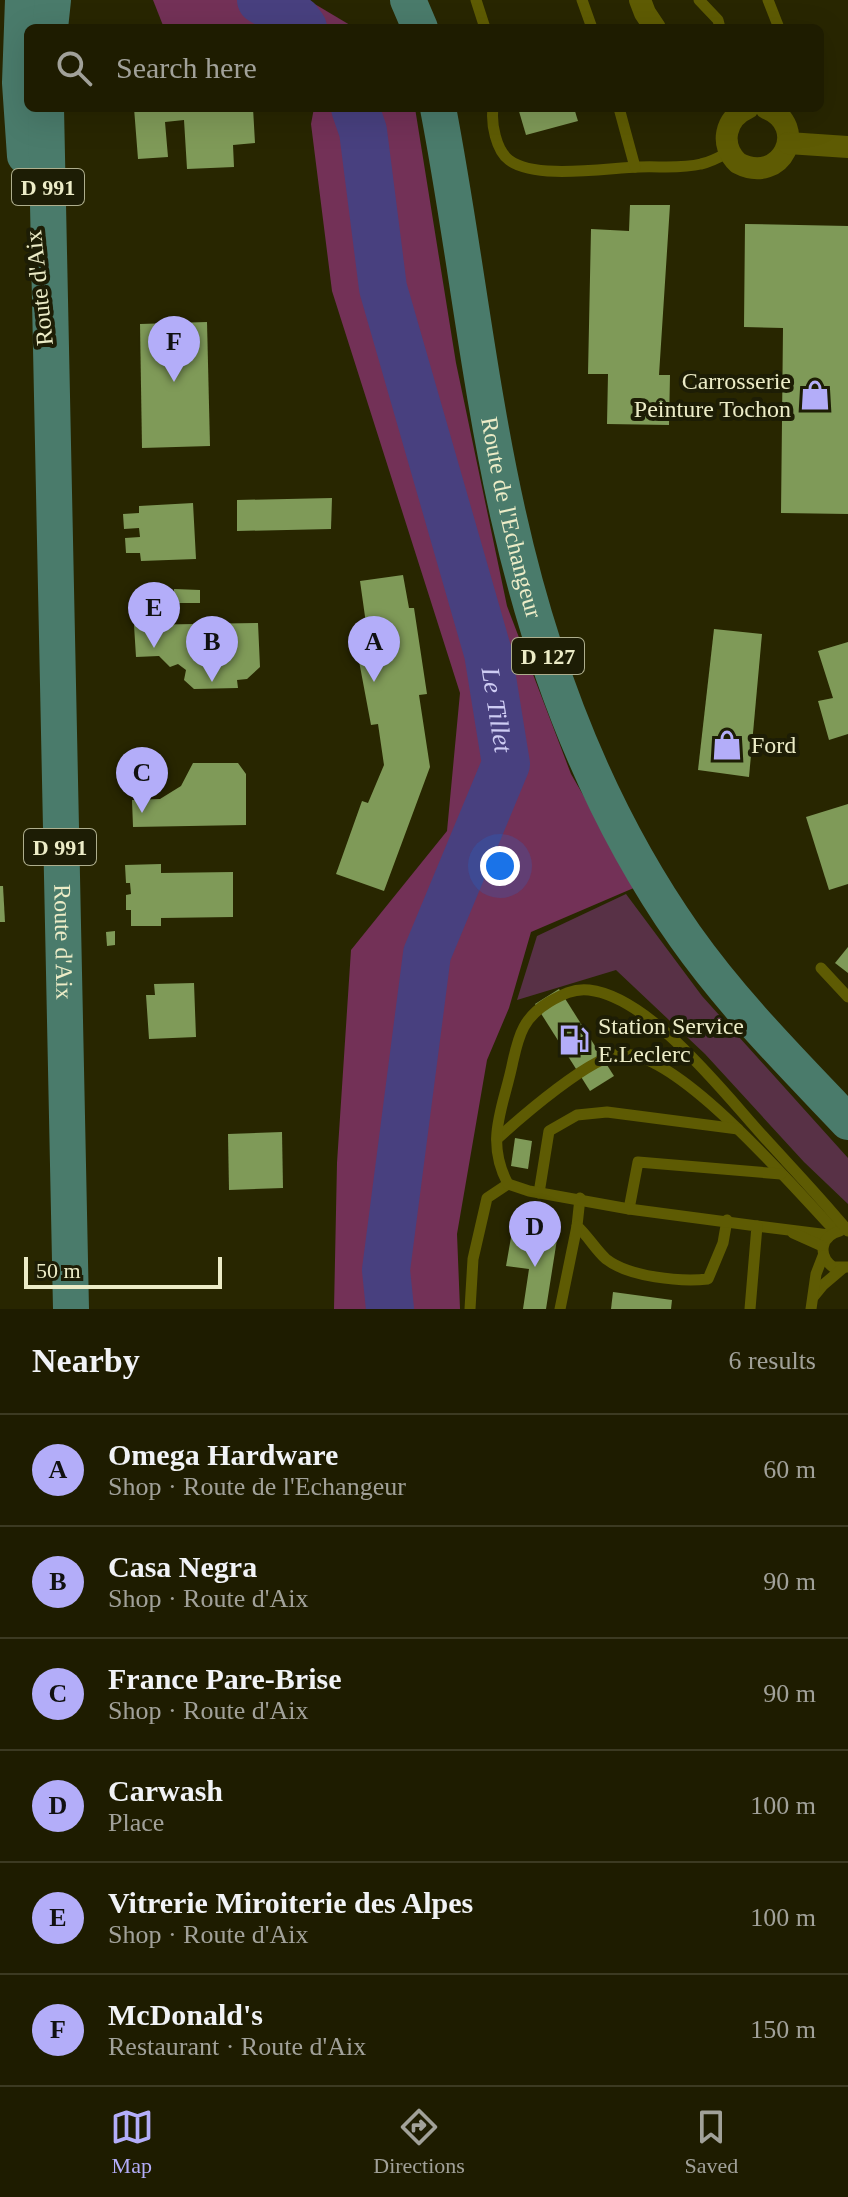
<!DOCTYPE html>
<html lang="en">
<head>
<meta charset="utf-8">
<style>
	:root { --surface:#1e1c00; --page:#2b290f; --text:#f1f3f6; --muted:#a1a199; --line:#3c3a22; --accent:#b3adf9 }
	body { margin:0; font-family:"Times New Roman",serif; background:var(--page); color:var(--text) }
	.scale { position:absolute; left:24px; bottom:20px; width:198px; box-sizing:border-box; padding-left:8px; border:4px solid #ececc7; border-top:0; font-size:22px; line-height:28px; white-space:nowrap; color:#ececc7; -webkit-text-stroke:6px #1d1d05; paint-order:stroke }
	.you { position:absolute; left:500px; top:866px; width:28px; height:28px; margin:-20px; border:6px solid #fff; border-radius:50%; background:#1a73e8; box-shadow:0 0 0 12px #1a73e833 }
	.badge { display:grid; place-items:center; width:52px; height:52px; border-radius:50%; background:var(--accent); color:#111; font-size:26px; font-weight:700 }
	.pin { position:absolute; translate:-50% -66px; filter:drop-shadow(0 2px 4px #0008) }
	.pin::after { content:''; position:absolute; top:42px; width:28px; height:24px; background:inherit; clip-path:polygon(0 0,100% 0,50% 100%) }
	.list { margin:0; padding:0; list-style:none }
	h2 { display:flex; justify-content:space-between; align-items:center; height:104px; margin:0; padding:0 32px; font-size:34px }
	h2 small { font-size:26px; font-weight:400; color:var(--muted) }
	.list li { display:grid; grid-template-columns:52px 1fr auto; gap:24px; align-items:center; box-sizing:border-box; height:112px; padding:0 32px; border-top:2px solid var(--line) }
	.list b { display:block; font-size:30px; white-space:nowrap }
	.list p { margin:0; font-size:26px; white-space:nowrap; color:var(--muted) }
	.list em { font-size:26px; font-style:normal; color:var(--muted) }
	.icon { flex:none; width:44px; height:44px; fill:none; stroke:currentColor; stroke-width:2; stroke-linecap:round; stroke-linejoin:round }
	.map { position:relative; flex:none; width:848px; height:1309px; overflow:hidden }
	.search { position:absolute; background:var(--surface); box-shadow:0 8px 32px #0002; left:24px; right:24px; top:24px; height:88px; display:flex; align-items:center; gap:20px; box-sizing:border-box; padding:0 28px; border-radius:12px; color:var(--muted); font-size:30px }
	.sheet { height:776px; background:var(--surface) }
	nav { display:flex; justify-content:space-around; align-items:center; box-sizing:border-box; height:112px; border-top:2px solid var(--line); background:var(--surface); font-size:22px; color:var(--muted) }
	nav a { display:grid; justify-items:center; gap:4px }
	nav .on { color:var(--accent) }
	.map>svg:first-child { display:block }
</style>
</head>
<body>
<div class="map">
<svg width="848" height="1309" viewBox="0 0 848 1309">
	<rect width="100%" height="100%" fill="#282600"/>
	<path fill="#583146" d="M 626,894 L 702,996 L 848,1158 L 848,1204 L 804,1162 L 705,1054 L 616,970 L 517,1000 L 537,936 Z"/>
	<g fill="#733157">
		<path d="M 153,0 L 308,0 L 355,28 L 164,28 Z"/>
		<path d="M 314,108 L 415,108 L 456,363 L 507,606 L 571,774 L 636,887 L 531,932 L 509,1008 L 487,1060 L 457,1234 L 460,1309 L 334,1309 L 337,1163 L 351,950 L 447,831 L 460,693 L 332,291 L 311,124 Z"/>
	</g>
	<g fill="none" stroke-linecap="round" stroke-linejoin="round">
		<g stroke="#48407f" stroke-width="48">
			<path d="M 261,0 L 297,20 L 303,28"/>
			<path id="s1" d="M 355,108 L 363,131 L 383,288 L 488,653 L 506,764 L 427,954 L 386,1270 L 390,1309"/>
		</g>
	</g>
	<g fill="#7f9a58">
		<path d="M 134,108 L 253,108 L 255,143 L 233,145 L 234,167 L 187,169 L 184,120 L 165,122 L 168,157 L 138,159 Z"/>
		<path d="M 518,108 L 574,108 L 578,121 L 526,135 Z"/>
		<path d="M 630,205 L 670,205 L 659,375 L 670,375 L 669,425 L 607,424 L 608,374 L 588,374 L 591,229 L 629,231 Z"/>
		<path d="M 745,224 L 848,226 L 848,514 L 781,513 L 783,328 L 744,327 Z"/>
		<path d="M 207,322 L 210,446 L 142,448 L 140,324 Z"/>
		<path d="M 332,498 L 331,529 L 237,531 L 237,500 Z"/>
		<path d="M 193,503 L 196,559 L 141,561 L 140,553 L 126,553 L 125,538 L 140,537 L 139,528 L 124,529 L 123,514 L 139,513 L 139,506 Z"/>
		<path d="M 403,575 L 409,608 L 414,608 L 427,694 L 419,695 L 430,767 L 384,891 L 336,874 L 362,801 L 368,803 L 384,765 L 378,724 L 371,725 L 359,661 L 371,659 L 360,581 Z"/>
		<path d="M 174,589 L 200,590 L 200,603 L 174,603 Z"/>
		<path d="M 258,623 L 260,667 L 247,679 L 237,680 L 238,688 L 194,689 L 184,680 L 186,670 L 178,664 L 170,667 L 159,656 L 136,657 L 134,625 Z"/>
		<path d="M 714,629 L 762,634 L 749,777 L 698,770 Z"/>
		<path d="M 848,642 L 848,734 L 829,740 L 818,701 L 833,698 L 818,651 Z"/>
		<path d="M 193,763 L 238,763 L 246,774 L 246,825 L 133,827 L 132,800 L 160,799 L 181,786 Z"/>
		<path d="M 848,804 L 848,884 L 829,890 L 806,817 Z"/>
		<path d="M 161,864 L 161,873 L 233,872 L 233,917 L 161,918 L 161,926 L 131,926 L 131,910 L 126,910 L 126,895 L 131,894 L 130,883 L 126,883 L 125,865 Z"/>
		<path d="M 0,886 L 3,886 L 5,922 L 0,922 Z"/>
		<path d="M 115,931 L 115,945 L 107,946 L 106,932 Z"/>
		<path d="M 848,947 L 848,973 L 835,963 Z"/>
		<path d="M 194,983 L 196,1037 L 149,1039 L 146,995 L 155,995 L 154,984 Z"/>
		<path d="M 559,989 L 614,1076 L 590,1091 L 535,1004 Z"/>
		<path d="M 282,1132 L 283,1188 L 229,1190 L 228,1134 Z"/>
		<path d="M 515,1138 L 532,1141 L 528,1169 L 511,1166 Z"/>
		<path d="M 513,1226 L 558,1233 L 546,1309 L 523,1309 L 529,1269 L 506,1266 Z"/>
		<path d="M 613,1292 L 672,1300 L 671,1309 L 611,1309 Z"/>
	</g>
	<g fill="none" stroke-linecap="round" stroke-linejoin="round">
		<g stroke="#5e5b03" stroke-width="11">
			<path d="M 476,0 L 485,28"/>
			<path d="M 582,0 L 592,28"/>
			<path d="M 699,0 L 718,20 L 720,28"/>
			<path d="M 768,0 L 779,28"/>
			<path d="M 493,108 C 491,124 496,150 509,160 C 535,180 606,168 639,167 C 659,166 681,169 701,164 C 711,162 720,157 729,152"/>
			<path d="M 619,108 L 635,167"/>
			<path d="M 821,968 L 848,997"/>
			<path d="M 497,1139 C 520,1118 593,1054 622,1054 C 679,1052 795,1189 835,1231"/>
			<path d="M 539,1193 L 549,1131 L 577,1115 L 607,1112 L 738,1129"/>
			<path d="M 580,1198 L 577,1226 C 588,1236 595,1249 606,1259 C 629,1277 680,1282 708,1279 L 723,1243 L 727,1220"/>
			<path d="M 629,1209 L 638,1162 L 781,1174"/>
			<path d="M 757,1226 L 829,1235"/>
			<path d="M 840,1231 C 821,1236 817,1255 833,1267 L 848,1267"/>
			<path d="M 793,1233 L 822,1246"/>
			<path d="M 814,1296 L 823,1285 L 843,1268"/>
			<path d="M 470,1309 L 473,1259 L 487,1198 L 508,1184"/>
			<path d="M 560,1309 L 577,1226"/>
			<path d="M 750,1309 L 757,1226 L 629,1209 L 529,1191 L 508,1184 C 484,1139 504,1107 513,1061 C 519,1034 524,1017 549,1002 C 561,995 574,988 589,990 C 650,997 723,1092 763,1136 C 792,1168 821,1198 848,1231"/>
			<path d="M 811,1309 L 816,1274 L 823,1256"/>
		</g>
		<g stroke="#5e5b03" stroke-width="22">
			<path d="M 640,0 L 645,13 L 655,28"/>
			<path d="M 748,108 C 725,118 719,145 738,163 C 782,186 810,126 766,108"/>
			<path d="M 788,143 L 848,147"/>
		</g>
		<g stroke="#4a7b6b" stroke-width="36">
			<path d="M 23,0 L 20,83 L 25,156"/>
			<path d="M 408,0 L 420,28"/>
			<path d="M 50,28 L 53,0"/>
			<path id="s2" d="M 46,108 L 71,1309"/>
			<path id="s3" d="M 438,108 C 464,243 478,380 508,514 C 541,662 597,811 685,936 C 733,1004 791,1062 848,1122"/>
		</g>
	</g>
	<defs>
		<g id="shop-bare" transform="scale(2.4)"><path d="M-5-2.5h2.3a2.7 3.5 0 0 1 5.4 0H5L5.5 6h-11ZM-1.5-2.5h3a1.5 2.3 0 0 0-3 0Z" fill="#b3adf9" stroke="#1d1d05" stroke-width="2.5" paint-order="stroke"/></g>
		<g id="fuel-bare" transform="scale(2.4)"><path d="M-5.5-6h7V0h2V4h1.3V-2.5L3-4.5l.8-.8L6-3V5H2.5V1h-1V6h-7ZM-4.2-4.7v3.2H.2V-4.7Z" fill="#b3adf9" stroke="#1d1d05" stroke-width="2.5" paint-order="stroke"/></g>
	</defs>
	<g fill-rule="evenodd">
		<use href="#shop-bare" x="815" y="395"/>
		<use href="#shop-bare" x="727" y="745"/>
		<use href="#fuel-bare" x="574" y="1040"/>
	</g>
	<g text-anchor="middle" stroke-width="8" stroke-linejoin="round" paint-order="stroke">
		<g fill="#1d1d05" stroke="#aeae8d" stroke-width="2">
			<rect x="12" y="169" width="72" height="36" rx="6"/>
			<rect x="512" y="638" width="72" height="36" rx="6"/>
			<rect x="24" y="829" width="72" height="36" rx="6"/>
		</g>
		<g font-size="22" font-weight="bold" fill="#ececc7">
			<text x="48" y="195">D 991</text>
			<text x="548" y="664">D 127</text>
			<text x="60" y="855">D 991</text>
		</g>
		<g font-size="24" fill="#ececc7" stroke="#1d1d05">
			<text transform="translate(39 288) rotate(-96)" y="8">Route d'Aix</text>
			<text dy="8" stroke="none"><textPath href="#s3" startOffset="416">Route de l'Echangeur</textPath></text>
			<text dy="8" stroke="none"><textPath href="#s2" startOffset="834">Route d'Aix</textPath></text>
		</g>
		<g font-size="24" fill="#ececc7" stroke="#1d1d05" text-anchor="start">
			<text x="791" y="389" text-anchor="end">Carrosserie<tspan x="791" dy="28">Peinture Tochon</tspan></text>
			<text x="751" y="753">Ford</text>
			<text x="598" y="1034">Station Service<tspan x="598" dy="28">E.Leclerc</tspan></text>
		</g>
		<g font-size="26" font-style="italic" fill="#ceccf3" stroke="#1d1d05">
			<text dy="9" stroke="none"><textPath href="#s1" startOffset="620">Le Tillet</textPath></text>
		</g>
	</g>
</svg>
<div class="scale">50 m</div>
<div class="you"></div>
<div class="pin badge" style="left:374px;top:682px">A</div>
<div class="pin badge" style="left:212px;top:682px">B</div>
<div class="pin badge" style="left:142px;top:813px">C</div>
<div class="pin badge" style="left:535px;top:1267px">D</div>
<div class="pin badge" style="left:154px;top:648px">E</div>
<div class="pin badge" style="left:174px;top:382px">F</div>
<div class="search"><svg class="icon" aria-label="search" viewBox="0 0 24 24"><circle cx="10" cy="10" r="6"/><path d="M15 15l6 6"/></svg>Search here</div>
</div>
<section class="sheet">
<h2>Nearby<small>6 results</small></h2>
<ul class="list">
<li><span class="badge">A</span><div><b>Omega Hardware</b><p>Shop · Route de l'Echangeur</p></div><em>60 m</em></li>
<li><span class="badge">B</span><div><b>Casa Negra</b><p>Shop · Route d'Aix</p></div><em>90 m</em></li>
<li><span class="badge">C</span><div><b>France Pare-Brise</b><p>Shop · Route d'Aix</p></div><em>90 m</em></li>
<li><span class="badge">D</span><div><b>Carwash</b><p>Place</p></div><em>100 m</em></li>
<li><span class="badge">E</span><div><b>Vitrerie Miroiterie des Alpes</b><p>Shop · Route d'Aix</p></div><em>100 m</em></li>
<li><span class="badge">F</span><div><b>McDonald's</b><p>Restaurant · Route d'Aix</p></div><em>150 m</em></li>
</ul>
</section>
<nav>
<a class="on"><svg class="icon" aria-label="map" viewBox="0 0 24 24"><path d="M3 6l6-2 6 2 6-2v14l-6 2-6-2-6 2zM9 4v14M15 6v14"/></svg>Map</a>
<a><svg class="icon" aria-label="directions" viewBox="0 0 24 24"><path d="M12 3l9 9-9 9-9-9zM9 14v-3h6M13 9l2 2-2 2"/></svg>Directions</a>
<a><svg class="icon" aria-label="saved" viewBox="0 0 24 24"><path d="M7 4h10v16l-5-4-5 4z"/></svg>Saved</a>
</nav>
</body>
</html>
